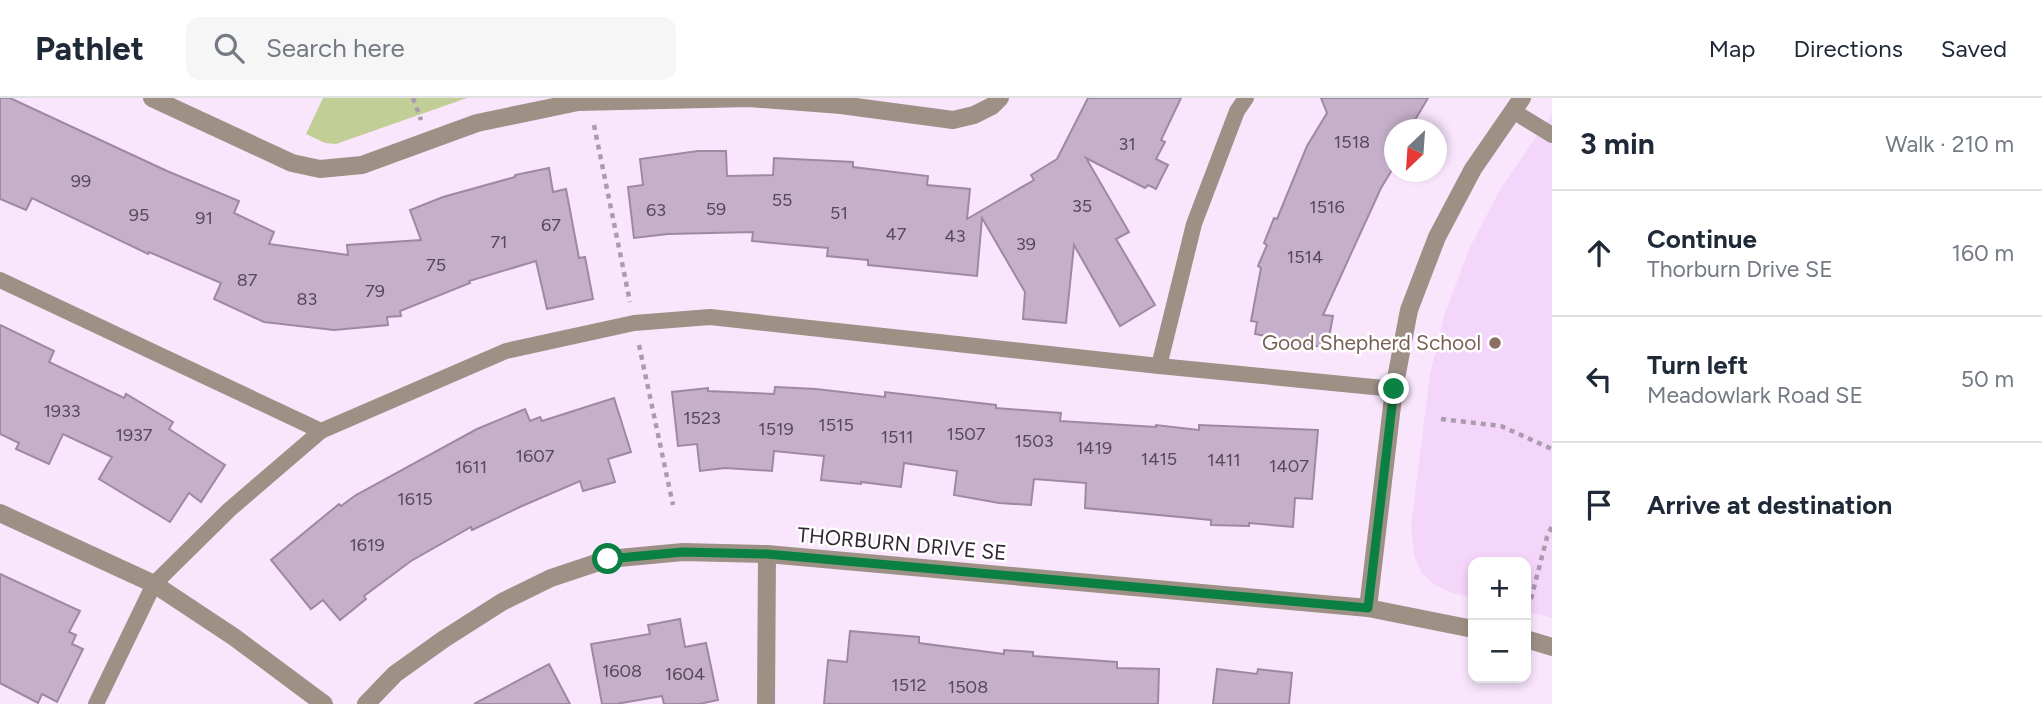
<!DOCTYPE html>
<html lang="en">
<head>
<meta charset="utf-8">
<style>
	:root { --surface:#fff; --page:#f6f6f7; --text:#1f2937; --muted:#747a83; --line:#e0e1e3 }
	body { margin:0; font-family:Figtree,sans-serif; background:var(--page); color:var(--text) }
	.controls { position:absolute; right:21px; bottom:21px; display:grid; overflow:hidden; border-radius:14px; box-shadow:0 4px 10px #0003 }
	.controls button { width:63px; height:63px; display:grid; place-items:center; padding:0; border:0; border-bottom:2px solid var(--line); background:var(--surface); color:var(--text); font:35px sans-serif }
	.compass { position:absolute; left:1384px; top:21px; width:63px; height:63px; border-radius:50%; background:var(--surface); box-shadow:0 4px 10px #0003; rotate:205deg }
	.stop { position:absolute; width:21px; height:21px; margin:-16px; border:5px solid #0b8043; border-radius:50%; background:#fff }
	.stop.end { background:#0b8043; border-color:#fff; box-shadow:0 2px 7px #0008 }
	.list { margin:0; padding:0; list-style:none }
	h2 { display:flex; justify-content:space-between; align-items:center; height:91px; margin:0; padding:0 28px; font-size:30px }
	h2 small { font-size:23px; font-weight:400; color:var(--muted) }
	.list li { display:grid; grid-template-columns:46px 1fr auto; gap:21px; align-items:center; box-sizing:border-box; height:126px; padding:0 28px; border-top:2px solid var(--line) }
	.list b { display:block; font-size:26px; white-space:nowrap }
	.list p { margin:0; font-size:23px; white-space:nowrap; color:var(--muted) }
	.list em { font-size:23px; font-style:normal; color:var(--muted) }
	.icon { flex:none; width:38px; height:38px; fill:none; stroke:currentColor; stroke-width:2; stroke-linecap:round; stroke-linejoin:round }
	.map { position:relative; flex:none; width:1552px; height:606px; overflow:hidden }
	header { display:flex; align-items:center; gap:42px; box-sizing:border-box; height:98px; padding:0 35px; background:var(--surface); border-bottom:2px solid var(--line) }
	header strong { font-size:33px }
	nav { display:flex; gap:38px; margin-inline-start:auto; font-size:24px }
	.search { width:490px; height:63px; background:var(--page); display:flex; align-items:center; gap:18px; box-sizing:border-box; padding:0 24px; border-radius:14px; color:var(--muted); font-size:26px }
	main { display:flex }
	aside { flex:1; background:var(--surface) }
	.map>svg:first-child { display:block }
</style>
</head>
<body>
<header>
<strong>Pathlet</strong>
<div class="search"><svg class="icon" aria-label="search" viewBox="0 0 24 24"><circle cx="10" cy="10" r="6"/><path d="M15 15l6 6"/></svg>Search here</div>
<nav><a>Map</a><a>Directions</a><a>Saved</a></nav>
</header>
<main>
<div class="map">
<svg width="1552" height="606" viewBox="0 0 1552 606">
	<rect width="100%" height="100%" fill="#f9e6fd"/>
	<path fill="#f4d6fa" d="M 1552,16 L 1552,520 L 1526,513 L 1526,464 L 1473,464 L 1473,500 L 1450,494 L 1433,486 L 1421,474 L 1414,457 L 1411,428 L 1430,276 L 1445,215 L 1470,149 L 1501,90 Z"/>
	<path fill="#c1ce96" d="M 323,0 L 467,0 L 336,46 L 325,45 L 306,36 Z"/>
	<g fill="#c6afcb" stroke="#9e88a3" stroke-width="2">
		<path d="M 0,0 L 10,0 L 167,73 L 239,103 L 234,115 L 274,134 L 269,146 L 348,157 L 347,147 L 421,142 L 410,112 L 443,99 L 515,79 L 515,77 L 549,70 L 553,94 L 566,91 L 579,160 L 585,159 L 593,201 L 547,211 L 536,163 L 469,183 L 470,185 L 400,213 L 401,218 L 387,219 L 388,227 L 334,232 L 264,224 L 214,201 L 221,185 L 149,154 L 148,156 L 32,100 L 26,112 L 0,101 Z"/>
		<path d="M 1088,0 L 1181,0 L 1161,42 L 1165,44 L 1156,61 L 1168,67 L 1156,91 L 1148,87 L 1145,90 L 1086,60 L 1129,134 L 1116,141 L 1155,207 L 1120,228 L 1074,147 L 1066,225 L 1023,221 L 1025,194 L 982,120 L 977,178 L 868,167 L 868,162 L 827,158 L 828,150 L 752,143 L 753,134 L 668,136 L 634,140 L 628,89 L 643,87 L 640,61 L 698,53 L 726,53 L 727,78 L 773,77 L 774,60 L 853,64 L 853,69 L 928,78 L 927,87 L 970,91 L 967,121 L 1034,82 L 1031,77 L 1057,61 Z"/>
		<path d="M 1321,0 L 1428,0 L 1409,32 L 1395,32 L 1395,67 L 1381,90 L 1323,217 L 1333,218 L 1327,250 L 1255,236 L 1257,224 L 1251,223 L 1261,170 L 1258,168 L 1267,147 L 1264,145 L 1274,120 L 1277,121 L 1307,48 L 1327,15 Z"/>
		<path d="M 0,227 L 54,253 L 49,264 L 124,300 L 126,296 L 173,324 L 169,331 L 225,367 L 201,404 L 189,395 L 170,424 L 99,381 L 112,359 L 63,336 L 49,366 L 16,351 L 19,345 L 0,336 Z"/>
		<path d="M 775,289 L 816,291 L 885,299 L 885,294 L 945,301 L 996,307 L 996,310 L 1061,315 L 1060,323 L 1156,329 L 1156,327 L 1199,332 L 1199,327 L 1318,332 L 1312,401 L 1295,400 L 1293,429 L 1249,425 L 1249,428 L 1211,427 L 1211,422 L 1085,410 L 1086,385 L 1034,381 L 1031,407 L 999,405 L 954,397 L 957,373 L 904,365 L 901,389 L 861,384 L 861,386 L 821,382 L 824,358 L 774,353 L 772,373 L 725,370 L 700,373 L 697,346 L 678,348 L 672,294 L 708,290 L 708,293 L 774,296 Z"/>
		<path d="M 614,300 L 631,354 L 608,361 L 615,384 L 583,393 L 580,383 L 522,408 L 472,432 L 471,429 L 411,463 L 364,498 L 366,501 L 340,522 L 323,502 L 311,511 L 271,462 L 339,406 L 341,408 L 356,397 L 477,331 L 525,311 L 530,323 L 540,319 L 542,323 Z"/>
		<path d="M 0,476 L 80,513 L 69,534 L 76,537 L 72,546 L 83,551 L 57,604 L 42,596 L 38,605 L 0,585 Z"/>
		<path d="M 680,521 L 685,549 L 706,545 L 718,602 L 699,606 L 664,606 L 662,598 L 616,606 L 602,606 L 591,546 L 650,536 L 648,527 Z"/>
		<path d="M 850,533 L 919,539 L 919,545 L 1004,556 L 1004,552 L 1033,554 L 1033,558 L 1117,564 L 1117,570 L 1159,571 L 1158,606 L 824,606 L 828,562 L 847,564 Z"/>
		<path d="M 549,566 L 570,606 L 474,606 Z"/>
		<path d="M 1217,571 L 1257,576 L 1258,571 L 1292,575 L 1289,606 L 1213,606 Z"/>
	</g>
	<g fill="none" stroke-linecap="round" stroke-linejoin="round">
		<g stroke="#aa9bad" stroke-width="4.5" stroke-dasharray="5 5" stroke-linecap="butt">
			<path d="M 413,0 L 421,22"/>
			<path d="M 594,27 L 630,204"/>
			<path d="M 639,247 L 673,407"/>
			<path d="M 1441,321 L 1501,328 L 1552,351"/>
			<path d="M 1531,501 L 1547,439 L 1552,428"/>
		</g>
		<g stroke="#9d9186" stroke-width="16">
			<path d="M 1513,13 L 1552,37"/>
			<path d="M 0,182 L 321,333"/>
			<path d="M 1159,268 L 1194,126 L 1237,13 L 1246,0"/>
			<path d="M 96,606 L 154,486 L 229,412 L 321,333 L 506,253 L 634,225 L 710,219 L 1159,268 L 1394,291"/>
		</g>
		<g stroke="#9d9186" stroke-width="18">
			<path d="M 152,0 L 292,65 L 320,71 L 362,67 L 477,25 L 578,4 L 749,0 L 841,7 L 953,22 L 974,17 L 992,8 L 1000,0"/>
			<path d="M 0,415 L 154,486 L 234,539 L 324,606"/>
			<path d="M 1368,510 L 1394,291 L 1409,212 L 1437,139 L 1473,71 L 1522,0"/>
			<path d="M 1526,541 L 1552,549"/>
			<path d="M 366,606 L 395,576 L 444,541 L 502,504 L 551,480 L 608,461 L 683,454 L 767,456 L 1368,510 L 1473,531"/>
			<path d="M 766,606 L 767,456"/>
		</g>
	</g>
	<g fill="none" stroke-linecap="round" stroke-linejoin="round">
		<path stroke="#0b8043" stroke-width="9" d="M 608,461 L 683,454 L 767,456 L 1368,510 L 1394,291"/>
	</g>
	<circle fill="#8d6e63" stroke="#fff" stroke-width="2.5" cx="1495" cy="245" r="7"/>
	<g text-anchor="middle" stroke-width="5" stroke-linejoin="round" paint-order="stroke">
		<g font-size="18" fill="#564958">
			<text x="1352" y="50">1518</text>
			<text x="1127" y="52">31</text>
			<text x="81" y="89">99</text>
			<text x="782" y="108">55</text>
			<text x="1082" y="114">35</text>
			<text x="1327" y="115">1516</text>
			<text x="716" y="117">59</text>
			<text x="656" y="118">63</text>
			<text x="839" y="121">51</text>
			<text x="139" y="123">95</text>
			<text x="204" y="126">91</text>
			<text x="551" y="133">67</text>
			<text x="896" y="142">47</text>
			<text x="955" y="144">43</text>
			<text x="499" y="150">71</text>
			<text x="1026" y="152">39</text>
			<text x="1305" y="165">1514</text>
			<text x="436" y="173">75</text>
			<text x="247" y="188">87</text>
			<text x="375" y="199">79</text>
			<text x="307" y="207">83</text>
			<text x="62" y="319">1933</text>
			<text x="702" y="326">1523</text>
			<text x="836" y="333">1515</text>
			<text x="776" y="337">1519</text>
			<text x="966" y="342">1507</text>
			<text x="134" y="343">1937</text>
			<text x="897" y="345">1511</text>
			<text x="1034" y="349">1503</text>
			<text x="1094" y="356">1419</text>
			<text x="535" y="364">1607</text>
			<text x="1159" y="367">1415</text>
			<text x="1224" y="368">1411</text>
			<text x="1289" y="374">1407</text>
			<text x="471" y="375">1611</text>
			<text x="415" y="407">1615</text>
			<text x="367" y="453">1619</text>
			<text x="622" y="579">1608</text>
			<text x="685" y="582">1604</text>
			<text x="909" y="593">1512</text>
			<text x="968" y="595">1508</text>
		</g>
		<g font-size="21" fill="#785e54" stroke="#fff" text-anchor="end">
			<text x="1481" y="252">Good Shepherd School</text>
		</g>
		<g font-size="21" fill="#302732" stroke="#fff">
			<text transform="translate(902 446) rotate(5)" y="7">THORBURN DRIVE SE</text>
		</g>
	</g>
</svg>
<div class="controls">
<button>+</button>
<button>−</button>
</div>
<svg class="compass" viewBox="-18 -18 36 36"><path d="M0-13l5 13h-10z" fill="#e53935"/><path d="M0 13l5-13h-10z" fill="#747a83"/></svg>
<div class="stop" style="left:608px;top:461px"></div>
<div class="stop end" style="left:1394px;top:291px"></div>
</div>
<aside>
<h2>3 min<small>Walk · 210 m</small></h2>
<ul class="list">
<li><svg class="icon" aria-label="ahead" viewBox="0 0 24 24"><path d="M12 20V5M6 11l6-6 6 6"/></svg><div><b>Continue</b><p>Thorburn Drive SE</p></div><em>160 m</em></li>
<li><svg class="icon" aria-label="left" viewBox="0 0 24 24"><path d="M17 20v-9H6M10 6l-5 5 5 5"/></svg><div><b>Turn left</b><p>Meadowlark Road SE</p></div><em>50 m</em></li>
<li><svg class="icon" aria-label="arrive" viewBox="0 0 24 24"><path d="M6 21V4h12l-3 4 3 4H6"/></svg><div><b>Arrive at destination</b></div></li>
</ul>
</aside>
</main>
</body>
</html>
